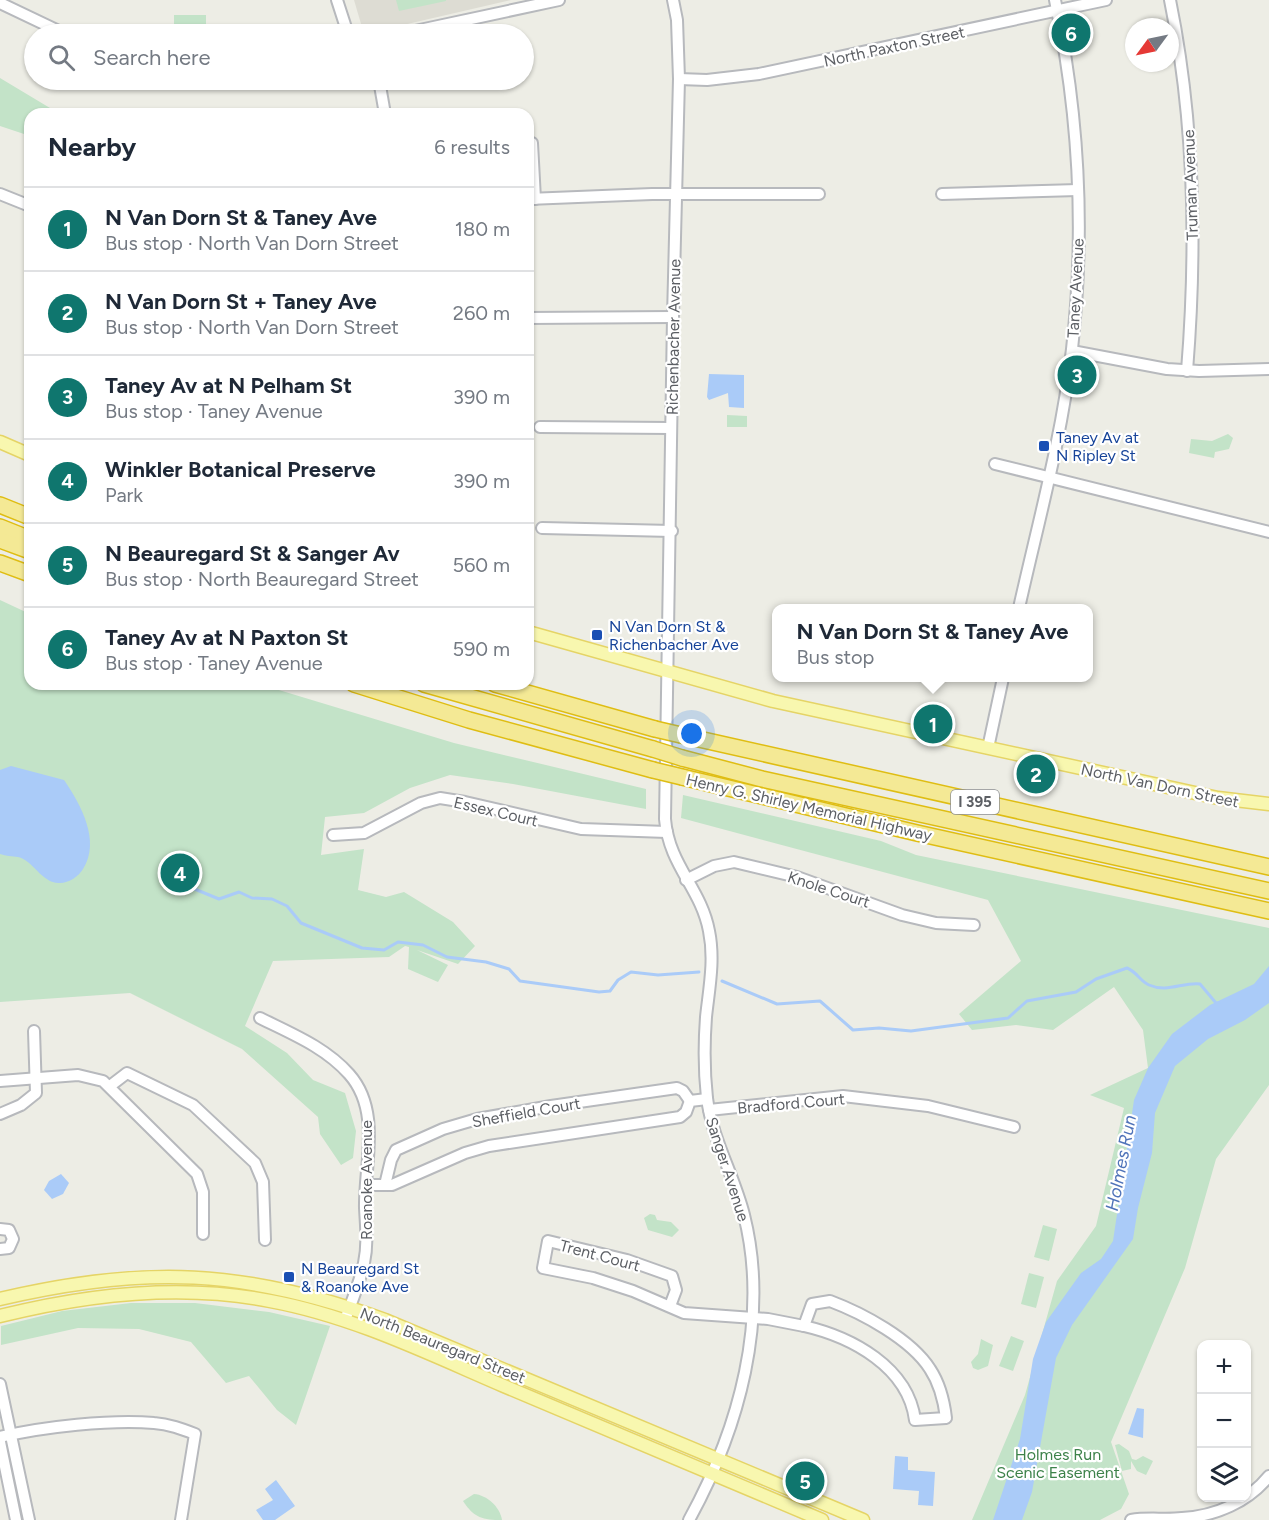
<!DOCTYPE html>
<html lang="en">
<head>
<meta charset="utf-8">
<style>
	:root { --surface:#fff; --page:#f6f6f7; --text:#1f2937; --muted:#747a83; --line:#e0e1e3; --accent:#0f766e }
	body { margin:0; font-family:Figtree,sans-serif; background:var(--page); color:var(--text) }
	.controls { position:absolute; right:18px; bottom:18px; display:grid; overflow:hidden; border-radius:12px; box-shadow:0 2px 4px #0004 }
	.controls button { width:54px; height:54px; display:grid; place-items:center; padding:0; border:0; border-bottom:2px solid var(--line); background:var(--surface); color:var(--text); font:30px sans-serif }
	.compass { position:absolute; left:1125px; top:18px; width:54px; height:54px; border-radius:50%; background:var(--surface); box-shadow:0 2px 4px #0004; rotate:237deg }
	.you { position:absolute; left:692px; top:734px; width:21px; height:21px; margin:-15px; border:4px solid #fff; border-radius:50%; background:#1a73e8; box-shadow:0 0 0 9px #1a73e833 }
	.badge { display:grid; place-items:center; width:39px; height:39px; border-radius:50%; background:var(--accent); color:#fff; font-size:20px; font-weight:700 }
	.pin { position:absolute; translate:-50% -50%; border:3px solid #fff; box-shadow:0 2px 6px #0006 }
	.popup { position:absolute; left:772px; top:604px; width:321px; height:78px; box-sizing:border-box; display:grid; place-content:center; border-radius:12px; background:var(--surface); filter:drop-shadow(0 2px 4px #0005); font-size:20px; white-space:nowrap; color:var(--muted) }
	.popup b { font-size:22px; color:var(--text) }
	.popup::after { content:''; position:absolute; left:50%; top:100%; margin-left:-12px; border:12px solid transparent; border-top-color:var(--surface) }
	.list { margin:0; padding:0; list-style:none }
	h2 { display:flex; justify-content:space-between; align-items:center; height:78px; margin:0; padding:0 24px; font-size:26px }
	h2 small { font-size:20px; font-weight:400; color:var(--muted) }
	.list li { display:grid; grid-template-columns:39px 1fr auto; gap:18px; align-items:center; box-sizing:border-box; height:84px; padding:0 24px; border-top:2px solid var(--line) }
	.list b { display:block; font-size:22px; white-space:nowrap }
	.list p { margin:0; font-size:20px; white-space:nowrap; color:var(--muted) }
	.list em { font-size:20px; font-style:normal; color:var(--muted) }
	.icon { flex:none; width:33px; height:33px; fill:none; stroke:currentColor; stroke-width:2; stroke-linecap:round; stroke-linejoin:round }
	.map { position:relative; flex:none; width:1269px; height:1520px; overflow:hidden }
	.search { position:absolute; background:var(--surface); box-shadow:0 2px 4px #0004; left:24px; top:24px; width:510px; height:66px; display:flex; align-items:center; gap:15px; box-sizing:border-box; padding:0 21px; border-radius:33px; color:var(--muted); font-size:22px }
	.panel { position:absolute; background:var(--surface); box-shadow:0 2px 4px #0004; left:24px; top:108px; width:510px; height:582px; border-radius:18px }
	.map>svg:first-child { display:block }
</style>
</head>
<body>
<div class="map">
<svg width="1269" height="1520" viewBox="0 0 1269 1520">
	<rect width="100%" height="100%" fill="#edede5"/>
	<path fill="#dddcd3" d="M 354,0 L 511,0 L 364,34 Z"/>
	<g fill="#c3e3c8">
		<path d="M 396,0 L 446,0 L 446,1 L 399,11 Z"/>
		<path d="M 174,15 L 206,15 L 206,30 L 174,29 Z"/>
		<path d="M 0,78 L 60,114 L 30,114 L 30,136 L 0,126 Z"/>
		<path d="M 727,415 L 747,416 L 747,427 L 727,427 Z"/>
		<path d="M 1228,434 L 1233,438 L 1229,449 L 1215,452 L 1214,458 L 1189,453 L 1191,439 L 1212,441 Z"/>
		<path d="M 0,600 L 30,614 L 30,684 L 259,684 L 454,743 L 646,789 L 646,809 L 513,784 L 450,775 L 410,788 L 364,813 L 325,817 L 321,855 L 364,849 L 358,890 L 386,897 L 404,892 L 453,922 L 475,946 L 458,964 L 417,950 L 448,965 L 438,982 L 408,969 L 409,947 L 405,946 L 389,957 L 273,961 L 245,1026 L 287,1053 L 313,1080 L 345,1093 L 356,1131 L 353,1158 L 341,1165 L 320,1134 L 318,1117 L 242,1049 L 130,993 L 0,1002 Z"/>
		<path d="M 683,795 L 881,841 L 916,855 L 1269,928 L 1269,1085 L 1216,1159 L 1185,1268 L 1111,1442 L 1129,1494 L 1121,1509 L 1100,1520 L 972,1520 L 1025,1395 L 1057,1281 L 1096,1226 L 1124,1108 L 1090,1095 L 1148,1068 L 1143,1030 L 1114,987 L 1053,1030 L 1016,1025 L 972,1030 L 959,1014 L 1021,961 L 988,900 L 681,818 Z"/>
		<path d="M 650,1214 L 655,1215 L 657,1220 L 671,1222 L 679,1230 L 672,1237 L 648,1230 L 644,1218 Z"/>
		<path d="M 1043,1225 L 1057,1229 L 1049,1261 L 1034,1257 Z"/>
		<path d="M 1029,1273 L 1044,1277 L 1036,1308 L 1021,1304 Z"/>
		<path d="M 131,1303 L 195,1303 L 269,1312 L 330,1326 L 296,1425 L 277,1410 L 249,1376 L 226,1383 L 191,1342 L 139,1329 L 78,1328 L 1,1345 L 1,1326 L 62,1311 Z"/>
		<path d="M 1011,1336 L 1024,1341 L 1013,1371 L 999,1366 Z"/>
		<path d="M 981,1339 L 993,1345 L 988,1366 L 978,1370 L 973,1368 L 971,1362 L 978,1354 Z"/>
		<path d="M 1119,1444 L 1129,1451 L 1132,1459 L 1136,1460 L 1143,1456 L 1153,1461 L 1146,1475 L 1137,1471 L 1131,1461 L 1131,1469 L 1122,1471 L 1115,1445 Z"/>
		<path d="M 474,1494 C 487,1495 500,1507 502,1520 C 483,1520 474,1518 463,1501 Z"/>
	</g>
	<g fill="#aacbf8">
		<path d="M 709,374 L 744,375 L 744,408 L 729,407 L 728,393 L 709,400 L 707,397 Z"/>
		<path d="M 11,766 L 64,780 C 81,805 101,841 83,869 C 79,876 69,883 60,883 C 42,884 33,860 18,857 C 12,856 6,856 0,854 L 0,770 Z"/>
		<path d="M 1269,966 L 1269,1003 L 1245,1020 L 1208,1039 L 1175,1066 L 1155,1113 L 1152,1153 L 1138,1208 L 1133,1239 L 1072,1325 L 1056,1358 L 1032,1492 L 1022,1520 L 993,1520 L 1020,1439 L 1033,1359 L 1046,1322 L 1081,1273 L 1101,1259 L 1113,1241 L 1134,1100 L 1148,1068 L 1172,1034 L 1210,1005 L 1254,984 Z"/>
		<path d="M 61,1174 L 69,1183 L 63,1194 L 52,1199 L 44,1190 L 49,1181 Z"/>
		<path d="M 1137,1408 L 1144,1409 L 1143,1438 L 1128,1434 Z"/>
		<path d="M 895,1456 L 908,1457 L 908,1470 L 935,1472 L 933,1506 L 918,1505 L 919,1491 L 893,1489 Z"/>
		<path d="M 276,1480 L 295,1506 L 275,1520 L 263,1520 L 256,1510 L 273,1500 L 265,1489 Z"/>
	</g>
	<g fill="none" stroke-linecap="round" stroke-linejoin="round">
		<g stroke="#aacbf8" stroke-width="3">
			<path d="M 175,881 L 219,899 L 239,892 L 252,898 L 272,899 L 287,906 L 301,923 L 362,948 L 384,950 L 398,942 L 423,945 L 447,957 L 486,962 L 509,969 L 520,981 L 599,992 L 610,991 L 618,980 L 631,972 L 658,975 L 699,972"/>
			<path d="M 722,981 L 777,1004 L 820,1001 L 853,1030 L 879,1028 L 911,1031 L 1008,1018 L 1027,1001 L 1076,992 L 1096,979 L 1127,968 C 1137,972 1140,981 1149,985 C 1167,993 1183,982 1200,984 L 1216,1003 L 1219,1003"/>
		</g>
		<g stroke="#b7b9bd" stroke-width="14">
			<g id="minor">
				<path d="M 337,0 L 348,34"/>
				<path d="M 673,0 L 677,20 L 679,79 L 673,317 L 665,819 C 669,866 701,888 709,931 C 715,960 709,989 706,1017 C 704,1044 704,1071 707,1098 C 712,1139 734,1175 744,1215 C 770,1318 739,1429 689,1520"/>
				<path d="M 1170,0 C 1195,122 1197,247 1187,371"/>
				<path d="M 0,3 L 65,34"/>
				<path d="M 401,34 L 559,0"/>
				<path d="M 679,79 L 707,80 L 759,74 L 1106,0"/>
				<path d="M 379,80 L 385,114"/>
				<path d="M 532,143 L 535,199"/>
				<path d="M 0,194 L 30,206"/>
				<path d="M 942,194 L 1078,190"/>
				<path d="M 528,199 L 652,194 L 819,194"/>
				<path d="M 528,318 L 673,317"/>
				<path d="M 1072,351 L 1167,369 L 1199,371 L 1269,369"/>
				<path d="M 540,427 L 671,428"/>
				<path d="M 995,464 L 1269,532"/>
				<path d="M 542,528 L 672,531"/>
				<path d="M 1019,608 C 1038,523 1062,437 1072,349 C 1085,233 1079,114 1055,0"/>
				<path d="M 988,748 L 1003,678"/>
				<path d="M 333,835 L 364,833 L 421,803 L 440,798 L 465,802 L 581,829 L 667,832"/>
				<path d="M 686,880 L 714,866 L 734,862 L 797,877 L 902,915 L 936,923 L 974,925"/>
				<path d="M 260,1018 C 292,1034 325,1047 349,1074 C 382,1111 364,1165 365,1208 C 366,1227 368,1244 364,1263 C 360,1282 352,1301 345,1320"/>
				<path d="M 0,1081 L 78,1075 L 103,1081 L 197,1174 L 203,1192 L 203,1234"/>
				<path d="M 110,1086 L 127,1073 L 193,1105 L 255,1163 L 263,1182 L 265,1240"/>
				<path d="M 709,1110 L 843,1096 L 928,1106 L 1014,1127"/>
				<path d="M 0,1114 L 21,1105 L 36,1093 L 34,1031"/>
				<path d="M 367,1185 L 392,1185 L 465,1153 L 489,1146 L 680,1117 L 686,1112 L 690,1101 L 707,1099"/>
				<path d="M 385,1185 L 391,1160 L 396,1150 L 443,1129 L 477,1119 L 551,1106 L 677,1088 L 683,1091 L 690,1101"/>
				<path d="M 0,1229 L 9,1230 L 13,1239 L 9,1248 L 0,1249"/>
				<path d="M 830,1301 C 862,1313 911,1339 930,1369 C 940,1384 944,1401 946,1418 L 915,1420 C 908,1367 852,1337 804,1326 L 812,1304 Z"/>
				<path d="M 670,1306 L 676,1290 L 672,1276 L 627,1260 L 548,1241 L 543,1268 L 593,1278 L 633,1291 L 684,1313 L 768,1319 L 804,1326"/>
				<path d="M 0,1384 L 29,1520"/>
				<path d="M 0,1437 C 42,1427 112,1419 154,1423 C 169,1424 182,1429 195,1434 L 181,1520"/>
				<path d="M 0,1442 L 16,1520"/>
				<path d="M 1131,1520 C 1148,1517 1165,1520 1182,1518 C 1216,1516 1248,1502 1269,1476"/>
			</g>
		</g>
		<g stroke="#e5d466" stroke-width="15">
			<g id="major">
				<path d="M 0,442 L 30,455"/>
				<path d="M 528,632 L 773,701 L 1218,798 L 1269,804"/>
				<path d="M 0,1299 C 144,1265 245,1269 385,1320 L 863,1520"/>
				<path d="M 0,1316 C 88,1294 180,1283 270,1301 C 352,1316 427,1353 504,1386 C 610,1430 716,1475 822,1520"/>
			</g>
		</g>
		<g stroke="#dfbd13" stroke-width="18">
			<g id="highway">
				<path d="M 0,505 L 30,517"/>
				<path d="M 0,527 L 30,539"/>
				<path d="M 0,540 L 30,551"/>
				<path d="M 0,563 L 30,574"/>
				<path d="M 354,684 L 469,720 L 653,770"/>
				<path d="M 424,684 L 653,749"/>
				<path d="M 495,684 L 655,729"/>
				<path d="M 681,735 L 1269,867"/>
				<path d="M 682,758 L 762,779 L 1269,891"/>
				<path d="M 682,777 L 917,833 L 1269,911"/>
			</g>
		</g>
		<use href="#minor" stroke="#fff" stroke-width="10"/>
		<use href="#major" stroke="#f8f7af" stroke-width="12"/>
		<use href="#highway" stroke="#f4e995" stroke-width="15"/>
		<g stroke="#dfbd13" stroke-width="18" stroke-linecap="butt">
			<g id="highway-bridge">
				<path d="M 655,729 L 681,735"/>
				<path d="M 653,749 L 682,758"/>
				<path d="M 653,770 L 682,777"/>
			</g>
		</g>
		<use href="#highway-bridge" stroke="#f4e995" stroke-width="15"/>
	</g>
	<g fill="#1a4fb4" stroke="#fff" stroke-width="2">
		<rect x="1038" y="440" width="12" height="12" rx="3"/>
		<rect x="591" y="629" width="12" height="12" rx="3"/>
		<rect x="283" y="1271" width="12" height="12" rx="3"/>
	</g>
	<g text-anchor="middle" stroke-width="4.5" stroke-linejoin="round" paint-order="stroke">
		<rect fill="#fff" stroke="#8d8f92" stroke-width="1.5" x="951" y="790" width="48" height="24" rx="4.5"/>
		<g font-size="15" font-weight="bold" fill="#5c5f64">
			<text x="975" y="807">I 395</text>
		</g>
		<g font-size="16" fill="#5c5f64" stroke="#fff">
			<text transform="translate(894 46) rotate(-12)" y="6">North Paxton Street</text>
			<text transform="translate(1190 185) rotate(-92)" y="6">Truman Avenue</text>
			<text transform="translate(1075 288) rotate(-87)" y="6">Taney Avenue</text>
			<text transform="translate(673 337) rotate(-89)" y="6">Richenbacher Avenue</text>
			<text transform="translate(1160 785) rotate(12)" y="6">North Van Dorn Street</text>
			<text transform="translate(809 807) rotate(13)" y="6">Henry G. Shirley Memorial Highway</text>
			<text transform="translate(496 811) rotate(13)" y="6">Essex Court</text>
			<text transform="translate(829 889) rotate(18)" y="6">Knole Court</text>
			<text transform="translate(791 1103) rotate(-5)" y="6">Bradford Court</text>
			<text transform="translate(526 1112) rotate(-10)" y="6">Sheffield Court</text>
			<text transform="translate(728 1169) rotate(72)" y="6">Sanger Avenue</text>
			<text transform="translate(366 1180) rotate(-90)" y="6">Roanoke Avenue</text>
			<text transform="translate(600 1255) rotate(15)" y="6">Trent Court</text>
			<text transform="translate(443 1345) rotate(22)" y="6">North Beauregard Street</text>
		</g>
		<g font-size="16" fill="#164399" stroke="#fff" text-anchor="start">
			<text x="1056" y="443">Taney Av at<tspan x="1056" dy="18">N Ripley St</tspan></text>
			<text x="609" y="632">N Van Dorn St &amp;<tspan x="609" dy="18">Richenbacher Ave</tspan></text>
			<text x="301" y="1274">N Beauregard St<tspan x="301" dy="18">&amp; Roanoke Ave</tspan></text>
		</g>
		<g font-size="16" fill="#3d824a" stroke="#fff">
			<text x="1058" y="1460">Holmes Run<tspan x="1058" dy="18">Scenic Easement</tspan></text>
		</g>
		<g font-size="18" font-style="italic" fill="#4f73b9" stroke="#fff">
			<text transform="translate(1121 1163) rotate(-79)" y="6">Holmes Run</text>
		</g>
	</g>
</svg>
<div class="controls">
<button>+</button>
<button>−</button>
<button><svg class="icon" aria-label="layers" viewBox="0 0 24 24"><path d="M12 4l9 5-9 5-9-5zM3 14l9 5 9-5"/></svg></button>
</div>
<svg class="compass" viewBox="-18 -18 36 36"><path d="M0-13l5 13h-10z" fill="#e53935"/><path d="M0 13l5-13h-10z" fill="#747a83"/></svg>
<div class="you"></div>
<div class="pin badge" style="left:933px;top:724px">1</div>
<div class="popup"><b>N Van Dorn St &amp; Taney Ave</b>Bus stop</div>
<div class="pin badge" style="left:1036px;top:774px">2</div>
<div class="pin badge" style="left:1077px;top:375px">3</div>
<div class="pin badge" style="left:180px;top:873px">4</div>
<div class="pin badge" style="left:805px;top:1481px">5</div>
<div class="pin badge" style="left:1071px;top:33px">6</div>
<div class="search"><svg class="icon" aria-label="search" viewBox="0 0 24 24"><circle cx="10" cy="10" r="6"/><path d="M15 15l6 6"/></svg>Search here</div>
<section class="panel">
<h2>Nearby<small>6 results</small></h2>
<ul class="list">
<li><span class="badge">1</span><div><b>N Van Dorn St &amp; Taney Ave</b><p>Bus stop · North Van Dorn Street</p></div><em>180 m</em></li>
<li><span class="badge">2</span><div><b>N Van Dorn St + Taney Ave</b><p>Bus stop · North Van Dorn Street</p></div><em>260 m</em></li>
<li><span class="badge">3</span><div><b>Taney Av at N Pelham St</b><p>Bus stop · Taney Avenue</p></div><em>390 m</em></li>
<li><span class="badge">4</span><div><b>Winkler Botanical Preserve</b><p>Park</p></div><em>390 m</em></li>
<li><span class="badge">5</span><div><b>N Beauregard St &amp; Sanger Av</b><p>Bus stop · North Beauregard Street</p></div><em>560 m</em></li>
<li><span class="badge">6</span><div><b>Taney Av at N Paxton St</b><p>Bus stop · Taney Avenue</p></div><em>590 m</em></li>
</ul>
</section>
</div>
</body>
</html>
